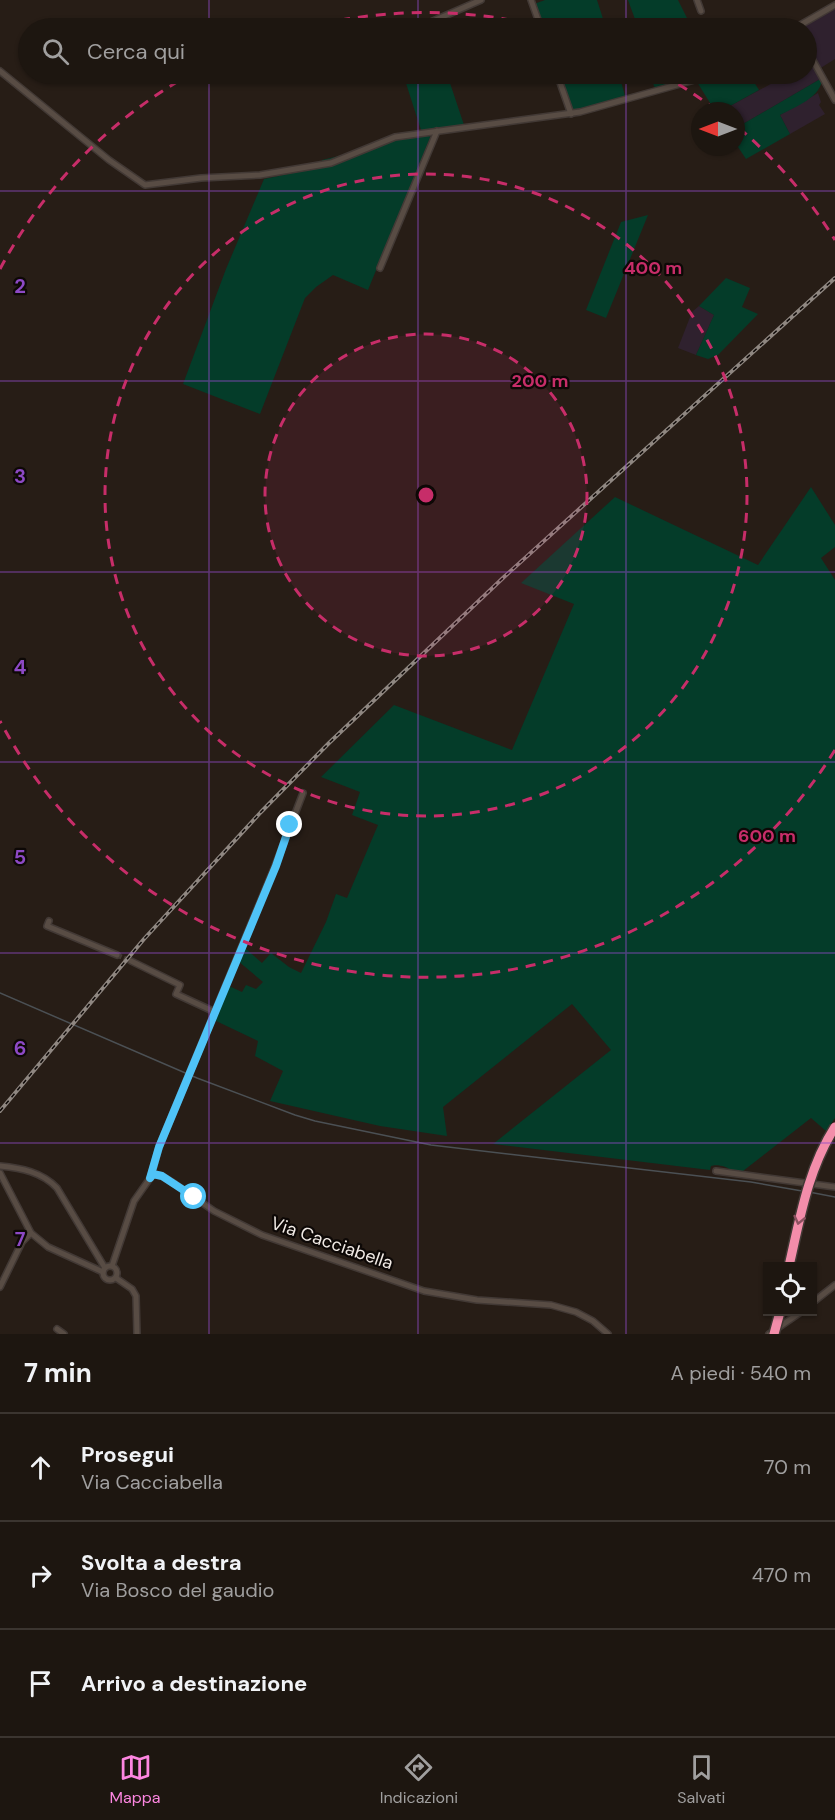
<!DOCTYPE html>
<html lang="it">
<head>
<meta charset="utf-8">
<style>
	:root { --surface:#1d1610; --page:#2a231e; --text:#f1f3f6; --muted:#a09f9f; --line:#3b3530; --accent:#fd86e1 }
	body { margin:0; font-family:"DM Sans",sans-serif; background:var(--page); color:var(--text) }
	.controls { position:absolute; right:18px; bottom:18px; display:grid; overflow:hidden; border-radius:0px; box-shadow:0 2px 4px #0004 }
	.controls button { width:54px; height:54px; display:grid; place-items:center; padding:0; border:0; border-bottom:2px solid var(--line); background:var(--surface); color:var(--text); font:30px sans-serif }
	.compass { position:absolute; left:691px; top:102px; width:54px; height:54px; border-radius:50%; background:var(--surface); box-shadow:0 2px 4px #0004; rotate:270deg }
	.stop { position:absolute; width:18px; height:18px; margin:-14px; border:4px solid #4fc3f7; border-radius:50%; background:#fff }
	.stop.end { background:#4fc3f7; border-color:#fff; box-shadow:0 2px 6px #0008 }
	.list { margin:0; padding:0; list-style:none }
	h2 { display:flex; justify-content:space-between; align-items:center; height:78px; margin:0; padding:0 24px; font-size:26px }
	h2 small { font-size:20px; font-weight:400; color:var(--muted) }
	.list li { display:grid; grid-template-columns:39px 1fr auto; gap:18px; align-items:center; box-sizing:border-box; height:108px; padding:0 24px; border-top:2px solid var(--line) }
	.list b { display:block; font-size:22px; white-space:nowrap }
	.list p { margin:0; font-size:20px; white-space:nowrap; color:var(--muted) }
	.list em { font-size:20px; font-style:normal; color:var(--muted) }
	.icon { flex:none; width:33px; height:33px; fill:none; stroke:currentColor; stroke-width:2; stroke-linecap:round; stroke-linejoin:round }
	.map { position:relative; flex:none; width:835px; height:1334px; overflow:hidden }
	.search { position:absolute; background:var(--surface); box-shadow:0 2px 4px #0004; left:18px; right:18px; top:18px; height:66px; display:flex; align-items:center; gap:15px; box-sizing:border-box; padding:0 21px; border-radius:33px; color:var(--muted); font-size:22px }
	.sheet { height:402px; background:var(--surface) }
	nav { display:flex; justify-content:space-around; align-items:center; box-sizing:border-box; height:84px; border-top:2px solid var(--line); background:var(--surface); font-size:16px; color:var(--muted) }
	nav a { display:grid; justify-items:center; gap:3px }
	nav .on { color:var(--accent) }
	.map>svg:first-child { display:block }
</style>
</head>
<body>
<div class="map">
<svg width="835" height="1334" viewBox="0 0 835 1334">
	<rect width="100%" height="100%" fill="#271d16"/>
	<g fill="#2f212e">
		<path d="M 835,6 L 835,59 L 819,69 L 807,46 L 806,28 L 797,28 Z"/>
		<path d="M 812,60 L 822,78 L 736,128 L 736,111 L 721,111 L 789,74 L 806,74 L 807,63 Z"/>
		<path d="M 818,93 L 821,102 L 819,105 L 825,114 L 790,134 L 780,115 Z"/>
		<path d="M 699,306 L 714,315 L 696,355 L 678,348 L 692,312 Z"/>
	</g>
	<g fill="#043c29">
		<path d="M 545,0 L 597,0 L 606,28 L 542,28 L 534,4 Z"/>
		<path d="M 628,0 L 678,0 L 692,28 L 634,28 L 632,24 L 636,22 Z"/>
		<path d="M 403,74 L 447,74 L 465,128 L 429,131 L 430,138 L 368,290 L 333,275 L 316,287 L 305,298 L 260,414 L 183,384 L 226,269 L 264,179 L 322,167 L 322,160 L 343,155 L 381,139 L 421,130 Z"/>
		<path d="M 558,74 L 619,74 L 625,96 L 572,112 Z"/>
		<path d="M 649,74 L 708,74 L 655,88 Z"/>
		<path d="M 723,74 L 749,74 L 759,90 L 721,111 L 715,111 L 697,82 Z"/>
		<path d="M 822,78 C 822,97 795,107 780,115 L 790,134 L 746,159 L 736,144 L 736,128 Z"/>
		<path d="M 648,215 L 606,318 L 586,310 L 621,222 Z"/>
		<path d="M 726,278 L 750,288 L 742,307 L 758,314 L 718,355 L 708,359 L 696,355 L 714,315 L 699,306 Z"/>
		<path d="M 811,487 L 835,525 L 835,547 L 821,558 L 835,580 L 835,1118 L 826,1131 L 811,1118 L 743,1171 L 731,1171 C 728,1166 716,1164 711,1166 L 710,1170 L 493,1144 L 611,1050 L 572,1004 L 443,1107 L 447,1136 L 380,1126 L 270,1101 L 283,1071 L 255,1056 L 258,1041 L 214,1020 L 229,986 L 242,992 L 246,985 L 256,989 L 263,982 L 238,961 L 244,947 L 262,963 L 271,953 L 289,967 L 301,973 L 326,922 L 336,894 L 347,898 L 378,825 L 352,815 L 360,792 L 321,777 L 394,705 L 512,750 L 574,604 L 521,583 L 615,497 L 758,565 Z"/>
	</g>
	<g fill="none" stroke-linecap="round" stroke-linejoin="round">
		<g stroke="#4b5054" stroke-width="1.5">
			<path d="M 0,993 L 197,1078 L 295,1115 L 315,1121 L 431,1145 L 751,1182 L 802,1191"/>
			<path d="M 809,1192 L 835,1197"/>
		</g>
		<path stroke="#453c35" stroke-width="5" stroke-dasharray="5 2.5" stroke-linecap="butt" d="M 117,955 L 131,961"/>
		<g stroke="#423935" stroke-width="8">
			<g id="street">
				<path d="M 531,0 L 541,28"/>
				<path d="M 697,0 L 701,11"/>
				<path d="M 417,28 L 481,0"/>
				<path d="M 795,28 L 835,5"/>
				<path d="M 806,48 L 835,100"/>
				<path d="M 0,71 L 109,160 L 145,185 L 201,178 L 260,175 L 331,163 L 395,137 L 580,112 L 716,74"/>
				<path d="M 557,74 L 571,114"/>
				<path d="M 380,268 L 437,131"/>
				<path d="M 49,921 L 47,926 L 117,955"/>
				<path d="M 131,961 L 180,985 L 176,994 L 215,1012"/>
				<path d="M 0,1166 C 21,1168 42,1172 57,1188 L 105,1268"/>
				<path d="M 716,1171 L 835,1187"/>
				<path d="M 0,1173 L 31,1233 L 48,1247 L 103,1272"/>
				<path d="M 151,1176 L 159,1147 L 275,866 L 303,793"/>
				<path d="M 112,1266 L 134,1201 L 153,1174 L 162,1176 L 175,1184 L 214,1211 L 262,1235 L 424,1291 L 477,1300 L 551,1305 L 576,1312 L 593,1321 L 608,1334"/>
				<circle cx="110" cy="1273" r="7"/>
				<path d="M 116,1278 L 132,1289 L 136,1296 L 137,1334"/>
				<path d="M 0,1287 L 22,1242 L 31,1233"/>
				<path d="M 812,1303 L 835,1285"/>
				<path d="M 57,1329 L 64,1334"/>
				<path d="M 769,1334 L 801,1312"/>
			</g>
		</g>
		<use href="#street" stroke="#584c44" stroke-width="5"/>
		<g stroke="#8f8781" stroke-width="4">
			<path id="rail" d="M 0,1111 L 144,939 L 261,812 L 329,743 L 504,577 L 835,278"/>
		</g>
		<use href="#rail" stroke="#0d0806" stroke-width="1.5" stroke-dasharray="4.5" stroke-linecap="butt"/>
		<g stroke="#423935" stroke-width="12" stroke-linecap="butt">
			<g id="highway-bridge">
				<path d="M 789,1266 C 800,1218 808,1169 835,1127"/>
				<path d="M 774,1334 L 780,1312"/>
			</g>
		</g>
		<use href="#highway-bridge" stroke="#f38daa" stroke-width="9"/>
	</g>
	<defs><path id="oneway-chevron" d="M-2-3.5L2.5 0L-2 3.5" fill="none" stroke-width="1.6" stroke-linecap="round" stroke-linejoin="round" transform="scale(1.5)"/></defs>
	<use stroke="#8c5160" href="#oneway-chevron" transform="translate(799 1220) rotate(103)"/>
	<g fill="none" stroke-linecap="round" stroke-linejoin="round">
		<path stroke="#4fc3f7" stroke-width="8" d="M 194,1197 L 162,1176 L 153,1174 L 150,1178 L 159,1147 L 276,866 L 290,825"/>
	</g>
	<path fill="none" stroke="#8d49c5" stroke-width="1.5" stroke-opacity="0.55" d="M 209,0 L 209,28M 418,0 L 418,28M 626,0 L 626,28M 209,74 L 209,1334M 418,74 L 418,1334M 626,74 L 626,1334M 0,191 L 835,191M 0,381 L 835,381M 0,572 L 835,572M 0,762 L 835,762M 0,953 L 835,953M 0,1143 L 835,1143"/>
	<circle cx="426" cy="495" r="161" fill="#c72d69" fill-opacity=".12"/>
	<g fill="none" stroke="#c72d69" stroke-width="3" stroke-dasharray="10 8">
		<circle cx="426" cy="495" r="161"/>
		<circle cx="426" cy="495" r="321"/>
		<path d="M835 750A482 482 0 0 1 0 721M0 269A482 482 0 0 1 189 75M305 28A482 482 0 0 1 547 28M663 75A482 482 0 0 1 716 110M739 128A482 482 0 0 1 835 240"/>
	</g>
	<g text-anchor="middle" stroke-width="4.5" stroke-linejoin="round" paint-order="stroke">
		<g font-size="18" fill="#f2ebe6" stroke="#0d0806">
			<text transform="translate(332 1243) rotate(19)" y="6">Via Cacciabella</text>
		</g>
	</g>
	<g font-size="20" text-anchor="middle" font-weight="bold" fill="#8d49c5" stroke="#0d0806" stroke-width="4.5" stroke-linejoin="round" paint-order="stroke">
		<text x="20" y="293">2</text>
		<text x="20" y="483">3</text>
		<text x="20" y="674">4</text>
		<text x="20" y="864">5</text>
		<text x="20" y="1055">6</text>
		<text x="20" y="1246">7</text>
	</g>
	<circle cx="426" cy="495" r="9" fill="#c72d69" stroke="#0d0806" stroke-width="3"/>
	<g font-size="18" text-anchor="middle" font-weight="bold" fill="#c72d69" stroke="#0d0806" stroke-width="4.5" stroke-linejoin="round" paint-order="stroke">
		<text x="653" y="274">400 m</text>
		<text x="540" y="387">200 m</text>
		<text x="767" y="842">600 m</text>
	</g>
</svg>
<div class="controls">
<button><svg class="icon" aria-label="locate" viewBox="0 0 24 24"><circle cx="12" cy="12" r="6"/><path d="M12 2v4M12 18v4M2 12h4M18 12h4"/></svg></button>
</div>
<svg class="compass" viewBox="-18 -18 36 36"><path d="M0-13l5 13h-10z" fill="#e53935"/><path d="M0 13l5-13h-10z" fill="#a09f9f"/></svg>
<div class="stop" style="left:194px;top:1197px"></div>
<div class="stop end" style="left:290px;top:825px"></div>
<div class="search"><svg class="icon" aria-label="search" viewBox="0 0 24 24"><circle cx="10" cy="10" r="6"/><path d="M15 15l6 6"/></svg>Cerca qui</div>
</div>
<section class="sheet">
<h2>7 min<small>A piedi · 540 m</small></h2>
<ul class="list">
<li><svg class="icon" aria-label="ahead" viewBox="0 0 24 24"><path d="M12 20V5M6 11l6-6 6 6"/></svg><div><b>Prosegui</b><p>Via Cacciabella</p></div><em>70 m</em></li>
<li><svg class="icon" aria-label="right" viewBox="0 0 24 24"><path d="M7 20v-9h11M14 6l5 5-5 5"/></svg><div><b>Svolta a destra</b><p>Via Bosco del gaudio</p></div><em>470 m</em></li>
<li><svg class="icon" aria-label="arrive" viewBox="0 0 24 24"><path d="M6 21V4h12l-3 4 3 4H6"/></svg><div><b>Arrivo a destinazione</b></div></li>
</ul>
</section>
<nav>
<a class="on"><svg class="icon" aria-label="map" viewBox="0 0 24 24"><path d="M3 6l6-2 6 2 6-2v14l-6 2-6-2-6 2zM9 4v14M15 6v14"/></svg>Mappa</a>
<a><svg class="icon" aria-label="directions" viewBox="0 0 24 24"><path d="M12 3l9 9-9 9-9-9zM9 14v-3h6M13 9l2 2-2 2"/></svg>Indicazioni</a>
<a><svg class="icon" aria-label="saved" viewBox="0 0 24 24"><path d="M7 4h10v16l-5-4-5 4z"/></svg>Salvati</a>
</nav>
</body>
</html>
